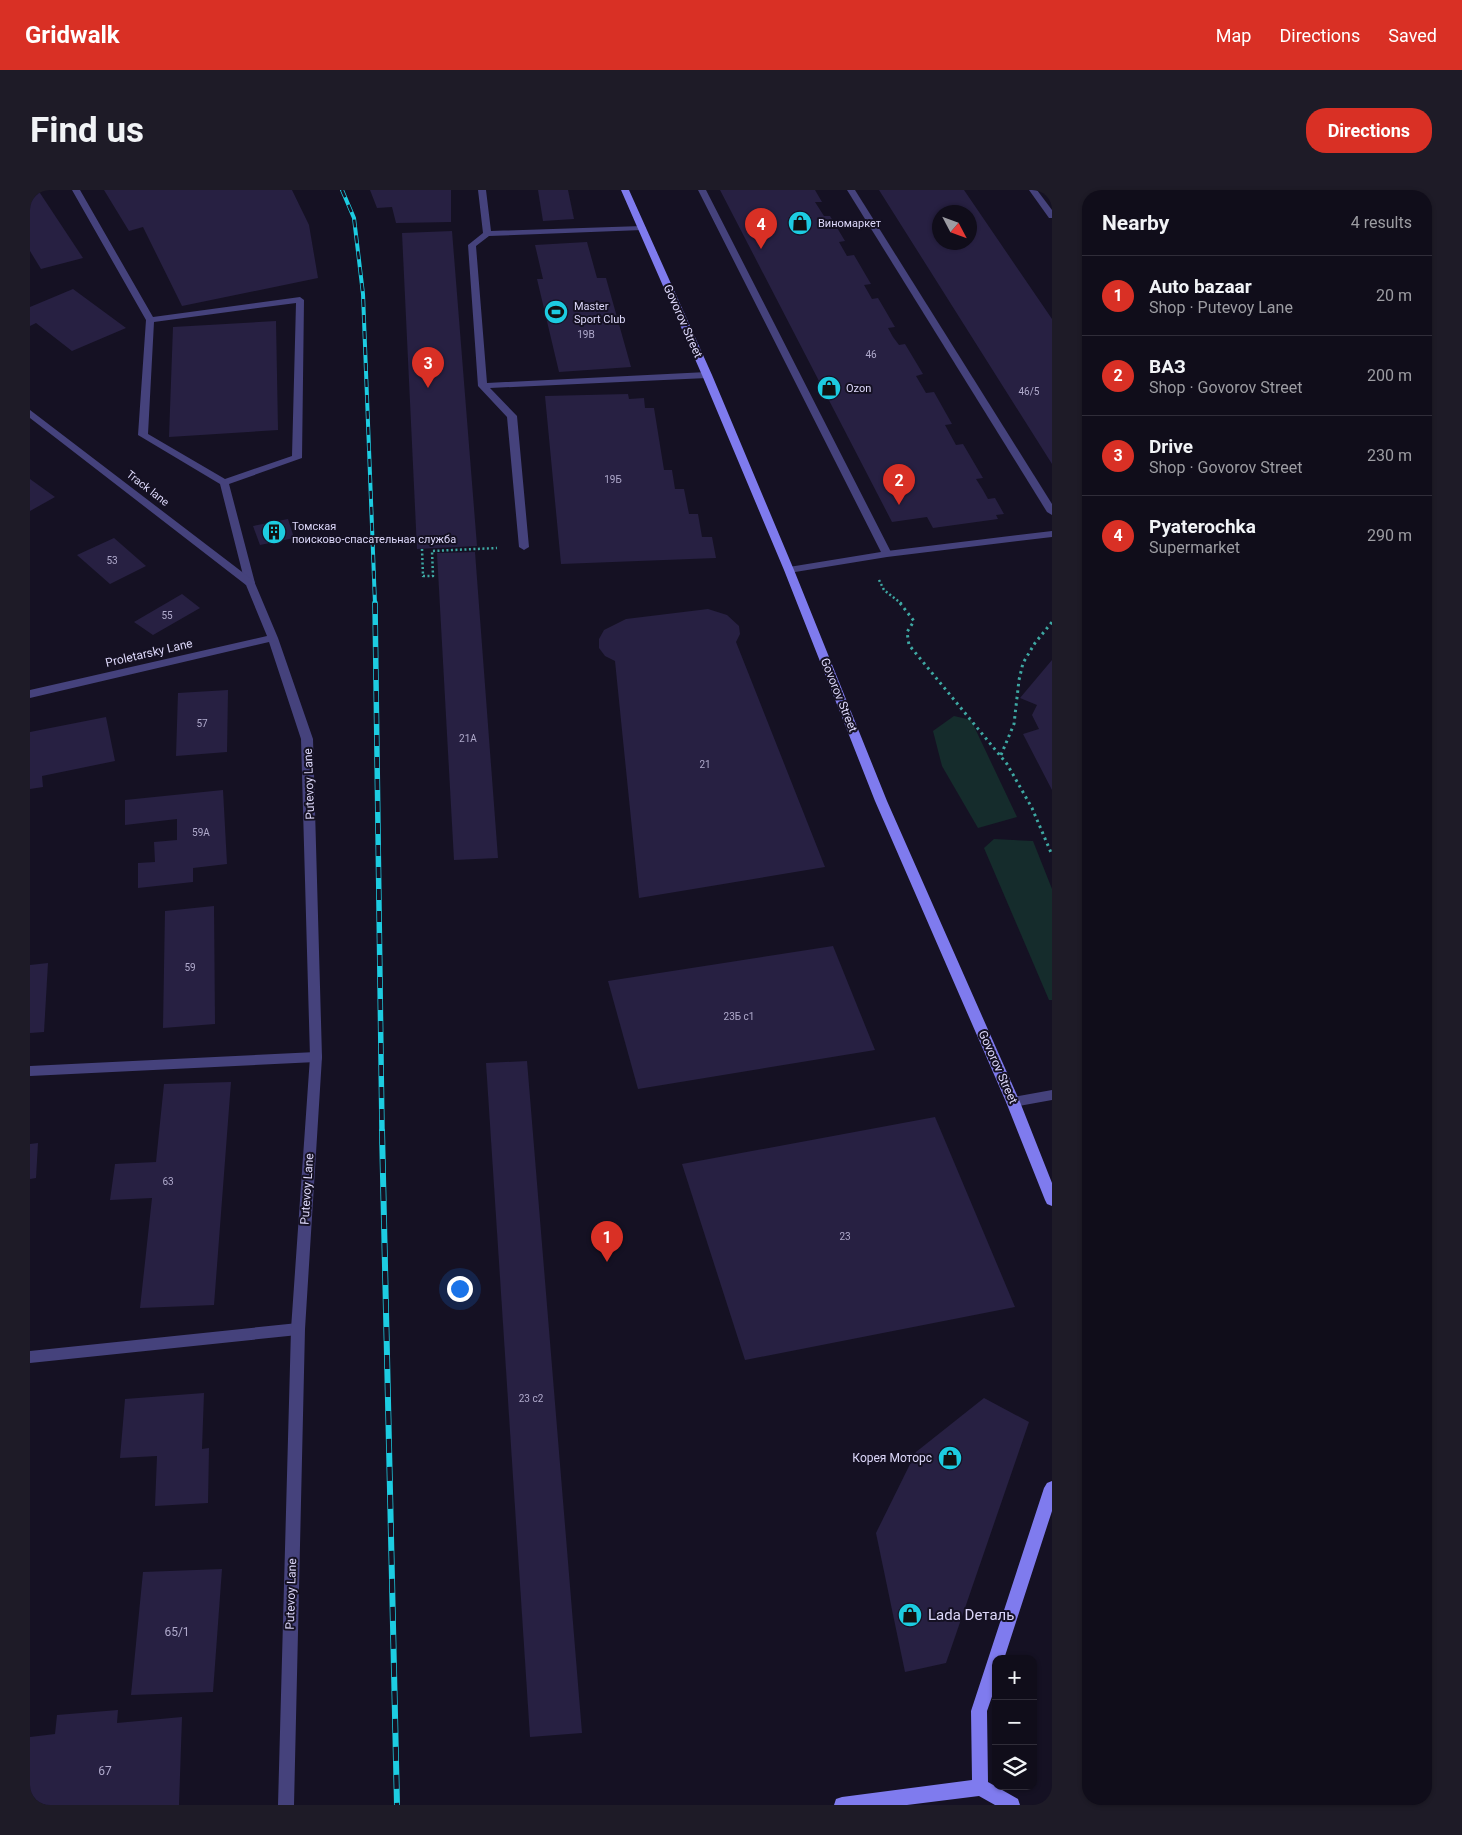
<!DOCTYPE html>
<html lang="en">
<head>
<meta charset="utf-8">
<style>
	:root { --surface:#100d1a; --page:#1e1b27; --text:#f1f3f6; --muted:#9c9ca2; --line:#302d39; --accent:#d93025 }
	body { margin:0; font-family:Roboto,sans-serif; background:var(--page); color:var(--text) }
	.controls { position:absolute; right:15px; bottom:15px; display:grid; overflow:hidden; border-radius:10px; box-shadow:0 1px 4px #0004 }
	.controls button { width:45px; height:45px; display:grid; place-items:center; padding:0; border:0; border-bottom:1px solid var(--line); background:var(--surface); color:var(--text); font:25px sans-serif }
	.compass { position:absolute; left:902px; top:15px; width:45px; height:45px; border-radius:50%; background:var(--surface); box-shadow:0 1px 4px #0004; rotate:131deg }
	.you { position:absolute; left:429px; top:1098px; width:18px; height:18px; margin:-12px; border:4px solid #fff; border-radius:50%; background:#1a73e8; box-shadow:0 0 0 8px #1a73e833 }
	.badge { display:grid; place-items:center; width:32px; height:32px; border-radius:50%; background:var(--accent); color:#fff; font-size:16px; font-weight:700 }
	.pin { position:absolute; translate:-50% -41px; filter:drop-shadow(0 1px 2px #0008) }
	.pin::after { content:''; position:absolute; top:26px; width:18px; height:15px; background:inherit; clip-path:polygon(0 0,100% 0,50% 100%) }
	.list { margin:0; padding:0; list-style:none }
	h2 { display:flex; justify-content:space-between; align-items:center; height:65px; margin:0; padding:0 20px; font-size:21px }
	h2 small { font-size:16px; font-weight:400; color:var(--muted) }
	.list li { display:grid; grid-template-columns:32px 1fr auto; gap:15px; align-items:center; box-sizing:border-box; height:80px; padding:0 20px; border-top:1px solid var(--line) }
	.list b { display:block; font-size:19px; white-space:nowrap }
	.list p { margin:0; font-size:16px; white-space:nowrap; color:var(--muted) }
	.list em { font-size:16px; font-style:normal; color:var(--muted) }
	.icon { flex:none; width:28px; height:28px; fill:none; stroke:currentColor; stroke-width:2; stroke-linecap:round; stroke-linejoin:round }
	.map { position:relative; flex:none; width:1022px; height:1615px; overflow:hidden; border-radius:20px }
	header { display:flex; align-items:center; gap:30px; box-sizing:border-box; height:70px; padding:0 25px; background:var(--accent); color:#fff }
	header strong { font-size:24px }
	nav { display:flex; gap:28px; margin-inline-start:auto; font-size:18px }
	.intro { display:flex; align-items:center; justify-content:space-between; box-sizing:border-box; height:120px; padding:0 30px }
	h1 { margin:0; font-size:35px }
	.button { padding:12px 22px; border-radius:20px; background:var(--accent); color:#fff; font-size:18px; font-weight:700 }
	main { display:flex; gap:30px; padding:0 30px }
	aside { flex:1; background:var(--surface); border-radius:20px; box-shadow:0 1px 4px #0004 }
	.map>svg:first-child { display:block }
</style>
</head>
<body>
<header>
<strong>Gridwalk</strong>
<nav><a>Map</a><a>Directions</a><a>Saved</a></nav>
</header>
<div class="intro"><h1>Find us</h1><a class="button">Directions</a></div>
<main>
<div class="map">
<svg width="1022" height="1615" viewBox="0 0 1022 1615">
	<rect width="100%" height="100%" fill="#151123"/>
	<g fill="#152c2c">
		<path d="M 924,526 L 941,530 L 987,627 L 948,638 L 912,576 L 903,541 Z"/>
		<path d="M 964,649 L 1003,651 L 1022,699 L 1022,810 L 1019,810 L 954,658 Z"/>
	</g>
	<g fill="#272042" fill-rule="evenodd">
		<path d="M 0,0 L 8,0 L 53,68 L 11,79 L 0,61 Z"/>
		<path d="M 74,0 L 262,0 L 279,35 L 288,88 L 152,116 L 113,37 L 99,41 Z"/>
		<path d="M 340,0 L 421,0 L 421,32 L 366,33 L 362,17 L 347,18 Z"/>
		<path d="M 508,0 L 538,0 L 544,29 L 513,31 Z"/>
		<path d="M 690,0 L 785,0 L 792,12 L 785,12 L 794,26 L 800,26 L 815,51 L 809,52 L 817,66 L 824,65 L 841,94 L 834,95 L 842,109 L 848,108 L 865,137 L 858,138 L 863,147 L 869,155 L 875,154 L 893,184 L 886,186 L 896,203 L 904,202 L 922,234 L 915,235 L 926,255 L 933,254 L 953,288 L 946,289 L 953,300 L 958,309 L 965,308 L 974,324 L 966,325 L 968,329 L 903,338 L 897,327 L 862,332 Z"/>
		<path d="M 849,0 L 934,0 L 1022,129 L 1022,274 ZM 909,22 L 939,22 L 939,52 L 909,52 Z"/>
		<path d="M 422,41 L 447,356 L 387,359 L 372,43 Z"/>
		<path d="M 557,52 L 567,88 L 576,88 L 601,177 L 529,182 L 507,89 L 513,89 L 505,55 Z"/>
		<path d="M 43,99 L 96,138 L 42,161 L 6,133 L 0,136 L 0,117 Z"/>
		<path d="M 246,131 L 248,240 L 139,247 L 143,137 Z"/>
		<path d="M 598,204 L 599,209 L 614,208 L 615,218 L 624,218 L 634,280 L 642,280 L 645,299 L 654,299 L 659,324 L 668,324 L 672,347 L 682,347 L 686,368 L 531,374 L 515,206 Z"/>
		<path d="M 0,289 L 25,307 L 0,321 Z"/>
		<path d="M 258,329 L 264,348 L 230,355 L 223,336 Z"/>
		<path d="M 84,348 L 116,376 L 80,394 L 47,365 Z"/>
		<path d="M 445,362 L 468,668 L 424,670 L 407,363 Z"/>
		<path d="M 152,404 L 170,418 L 123,445 L 104,432 Z"/>
		<path d="M 678,419 L 697,425 L 709,436 L 710,444 L 706,452 L 795,677 L 609,708 L 585,471 L 575,466 L 569,458 L 569,449 L 574,440 L 596,429 Z"/>
		<path d="M 1022,470 L 1022,600 L 993,544 L 1009,539 L 1002,525 L 1007,515 L 990,508 Z"/>
		<path d="M 198,500 L 197,562 L 146,566 L 148,503 Z"/>
		<path d="M 76,527 L 85,571 L 12,586 L 13,597 L 0,599 L 0,542 Z"/>
		<path d="M 193,600 L 197,674 L 163,678 L 163,692 L 108,698 L 108,673 L 125,672 L 124,652 L 147,650 L 147,629 L 95,635 L 95,610 Z"/>
		<path d="M 184,716 L 185,834 L 133,838 L 135,721 Z"/>
		<path d="M 803,756 L 845,860 L 608,899 L 578,791 Z"/>
		<path d="M 18,773 L 14,842 L 0,843 L 0,775 Z"/>
		<path d="M 497,871 L 552,1543 L 500,1547 L 456,873 Z"/>
		<path d="M 201,892 L 184,1115 L 110,1118 L 122,1008 L 80,1010 L 85,974 L 126,972 L 134,894 Z"/>
		<path d="M 905,927 L 985,1117 L 715,1170 L 652,974 Z"/>
		<path d="M 8,953 L 6,988 L 0,989 L 0,954 Z"/>
		<path d="M 174,1203 L 172,1259 L 179,1258 L 178,1313 L 125,1316 L 127,1266 L 90,1268 L 95,1209 Z"/>
		<path d="M 954,1208 L 999,1232 L 916,1473 L 875,1482 L 846,1343 L 886,1262 Z"/>
		<path d="M 192,1379 L 183,1502 L 101,1505 L 113,1382 Z"/>
		<path d="M 88,1520 L 87,1533 L 152,1527 L 149,1615 L 0,1615 L 0,1547 L 25,1544 L 27,1525 Z"/>
	</g>
	<g fill="none" stroke-linecap="round" stroke-linejoin="round">
		<g stroke="#3ea8a3" stroke-width="2.5" stroke-dasharray="2 2.5" stroke-linecap="butt">
			<path d="M 392,359 L 393,386 L 403,386 L 402,361 L 467,358"/>
			<path d="M 849,390 L 854,400 L 872,414"/>
		</g>
		<g stroke="#3ea8a3" stroke-width="3" stroke-dasharray="2.5 4" stroke-linecap="butt">
			<path d="M 870,413 L 884,431 L 877,442 L 879,455 L 977,574 L 1002,618 L 1022,665"/>
			<path d="M 971,565 L 984,534 L 989,490 L 993,473 L 1005,453 L 1022,432"/>
		</g>
		<g fill="#45427c" fill-rule="evenodd">
			<path d="M 42,0 L 50,0 L 123,127 L 270,107 L 274,110 L 272,268 L 199,294 L 225,393 L 224,395 L 216,395 L 215,393 L 190,294 L 108,245 L 116,130 ZM 266,113 L 262,266 L 195,289 L 118,244 L 124,132 Z"/>
			<path d="M 448,0 L 456,0 L 461,41 L 612,36 L 616,38 L 612,40 L 459,46 L 446,56 L 457,193 L 677,182 L 682,185 L 677,188 L 460,198 L 487,226 L 499,357 L 494,360 L 489,357 L 477,227 L 448,196 L 438,55 L 453,43 Z"/>
			<path d="M 668,0 L 676,0 L 862,364 L 861,366 L 853,366 L 852,364 Z"/>
			<path d="M 817,0 L 825,0 L 1022,314 L 1022,325 L 1017,322 Z"/>
			<path d="M 999,0 L 1007,0 L 1022,20 L 1022,28 L 1019,28 Z"/>
			<path d="M 286,862 L 291,863 L 292,867 L 291,871 L 286,872 L 0,886 L 0,876 Z"/>
			<path d="M 1022,900 L 1022,910 L 983,917 L 978,916 L 976,912 L 978,908 L 983,907 Z"/>
			<path d="M 268,1133 L 273,1135 L 275,1139 L 273,1143 L 268,1145 L 0,1173 L 0,1161 Z"/>
		</g>
		<g fill="#45427c" fill-rule="evenodd">
			<path d="M 0,220 L 224,391 L 248,448 L 283,549 L 292,867 L 275,1139 L 264,1615 L 248,1615 L 261,1139 L 280,867 L 271,549 L 239,452 L 0,508 L 0,500 L 237,446 L 216,395 L 0,228 Z"/>
			<path d="M 1022,341 L 1022,347 L 857,367 L 759,383 L 754,380 L 759,377 L 857,361 Z"/>
		</g>
		<g fill="#7f7bee" fill-rule="evenodd">
			<path d="M 591,0 L 599,0 L 682,185 L 764,380 L 857,611 L 990,912 L 1022,993 L 1022,1016 L 1017,1014 L 1015,1010 L 976,912 L 845,611 L 754,380 L 672,185 Z"/>
			<path d="M 1022,1291 L 1022,1321 L 974,1469 L 966,1469 L 966,1495 L 957,1521 L 958,1592 L 988,1609 L 990,1615 L 965,1615 L 949,1606 L 877,1615 L 804,1615 L 806,1609 L 812,1607 L 942,1590 L 941,1521 L 1014,1298 L 1017,1293 Z"/>
		</g>
		<g stroke="#1dcce1" stroke-width="4">
			<path id="rail-far2" d="M 312,0 L 324,28 L 333,104 L 345,414"/>
		</g>
		<g stroke="#1dcce1" stroke-width="5.5">
			<path id="rail-far1" d="M 345,413 L 352,942"/>
		</g>
		<g stroke="#1dcce1" stroke-width="6">
			<path id="rail" d="M 352,941 L 367,1615"/>
		</g>
		<use href="#rail-far2" stroke="#151123" stroke-width="2.5" stroke-dasharray="8" stroke-linecap="butt"/>
		<use href="#rail-far1" stroke="#151123" stroke-width="4" stroke-dasharray="11" stroke-linecap="butt"/>
		<use href="#rail" stroke="#151123" stroke-width="4.5" stroke-dasharray="14" stroke-linecap="butt"/>
	</g>
	<defs>
		<g id="shop-disc" transform="scale(1.25)"><circle r="9.5" fill="#1dcce1" stroke="#151123"/><path d="M-5-2.5h2.3a2.7 3.5 0 0 1 5.4 0H5L5.5 6h-11ZM-1.5-2.5h3a1.5 2.3 0 0 0-3 0Z" fill="#111"/></g>
		<g id="stadium-disc" transform="scale(1.25)"><circle r="9.5" fill="#1dcce1" stroke="#151123"/><path d="M0-5a6.5 5 0 1 0 0 10a6.5 5 0 1 0 0-10ZM-3.5-1.8h7v3.6h-7Z" fill="#111"/></g>
		<g id="building-disc" transform="scale(1.25)"><circle r="9.5" fill="#1dcce1" stroke="#151123"/><path d="M-4-6H4V6H1V3H-1V6H-4ZM-2.5-4.3h1.7v1.8h-1.7ZM.8-4.3h1.7v1.8H.8ZM-2.5-1h1.7V.8h-1.7ZM.8-1h1.7V.8H.8Z" fill="#111"/></g>
	</defs>
	<g fill-rule="evenodd">
		<use href="#shop-disc" x="770" y="33"/>
		<use href="#stadium-disc" x="526" y="122"/>
		<use href="#shop-disc" x="799" y="198"/>
		<use href="#building-disc" x="244" y="342"/>
		<use href="#shop-disc" x="920" y="1268"/>
		<use href="#shop-disc" x="880" y="1425"/>
	</g>
	<g text-anchor="middle" stroke-width="4" stroke-linejoin="round" paint-order="stroke">
		<g font-size="10" fill="#b0aacc">
			<text x="556" y="148">19В</text>
			<text x="841" y="168">46</text>
			<text x="999" y="205">46/5</text>
			<text x="583" y="293">19Б</text>
			<text x="82" y="374">53</text>
			<text x="137" y="429">55</text>
			<text x="172" y="537">57</text>
			<text x="438" y="552">21А</text>
			<text x="675" y="578">21</text>
			<text x="171" y="646">59А</text>
			<text x="160" y="781">59</text>
			<text x="709" y="830">23Б с1</text>
			<text x="138" y="995">63</text>
			<text x="815" y="1050">23</text>
			<text x="501" y="1212">23 с2</text>
		</g>
		<g font-size="11" fill="#ddd8fa" stroke="#151123" text-anchor="start">
			<text x="788" y="37">Виномаркет</text>
			<text x="544" y="120">Master<tspan x="544" dy="13">Sport Club</tspan></text>
			<text x="816" y="202">Ozon</text>
			<text x="262" y="340">Томская<tspan x="262" dy="13">поисково-спасательная служба</tspan></text>
		</g>
		<g font-size="11" fill="#ddd8fa" stroke="#151123">
			<text transform="translate(118 298) rotate(38)" y="4">Track lane</text>
		</g>
		<g font-size="12" fill="#ddd8fa" stroke="#151123">
			<text transform="translate(653 131) rotate(66)" y="4">Govorov Street</text>
			<text transform="translate(119 463) rotate(-13)" y="4">Proletarsky Lane</text>
			<text transform="translate(809 505) rotate(68)" y="4">Govorov Street</text>
			<text transform="translate(279 594) rotate(-92)" y="4">Putevoy Lane</text>
			<text transform="translate(968 877) rotate(66)" y="4">Govorov Street</text>
			<text transform="translate(277 999) rotate(-86)" y="4">Putevoy Lane</text>
			<text transform="translate(261 1404) rotate(-88)" y="4">Putevoy Lane</text>
		</g>
		<g font-size="12" fill="#ddd8fa" stroke="#151123" text-anchor="end">
			<text x="902" y="1272">Корея Моторс</text>
		</g>
		<g font-size="12" fill="#b0aacc">
			<text x="147" y="1446">65/1</text>
			<text x="75" y="1585">67</text>
		</g>
		<g font-size="15" fill="#ddd8fa" stroke="#151123" text-anchor="start">
			<text x="898" y="1430">Lada Dеталь</text>
		</g>
	</g>
</svg>
<div class="controls">
<button>+</button>
<button>−</button>
<button><svg class="icon" aria-label="layers" viewBox="0 0 24 24"><path d="M12 4l9 5-9 5-9-5zM3 14l9 5 9-5"/></svg></button>
</div>
<svg class="compass" viewBox="-18 -18 36 36"><path d="M0-13l5 13h-10z" fill="#e53935"/><path d="M0 13l5-13h-10z" fill="#9c9ca2"/></svg>
<div class="you"></div>
<div class="pin badge" style="left:577px;top:1072px">1</div>
<div class="pin badge" style="left:869px;top:315px">2</div>
<div class="pin badge" style="left:398px;top:198px">3</div>
<div class="pin badge" style="left:731px;top:59px">4</div>
</div>
<aside>
<h2>Nearby<small>4 results</small></h2>
<ul class="list">
<li><span class="badge">1</span><div><b>Auto bazaar</b><p>Shop · Putevoy Lane</p></div><em>20 m</em></li>
<li><span class="badge">2</span><div><b>ВАЗ</b><p>Shop · Govorov Street</p></div><em>200 m</em></li>
<li><span class="badge">3</span><div><b>Drive</b><p>Shop · Govorov Street</p></div><em>230 m</em></li>
<li><span class="badge">4</span><div><b>Pyaterochka</b><p>Supermarket</p></div><em>290 m</em></li>
</ul>
</aside>
</main>
</body>
</html>
